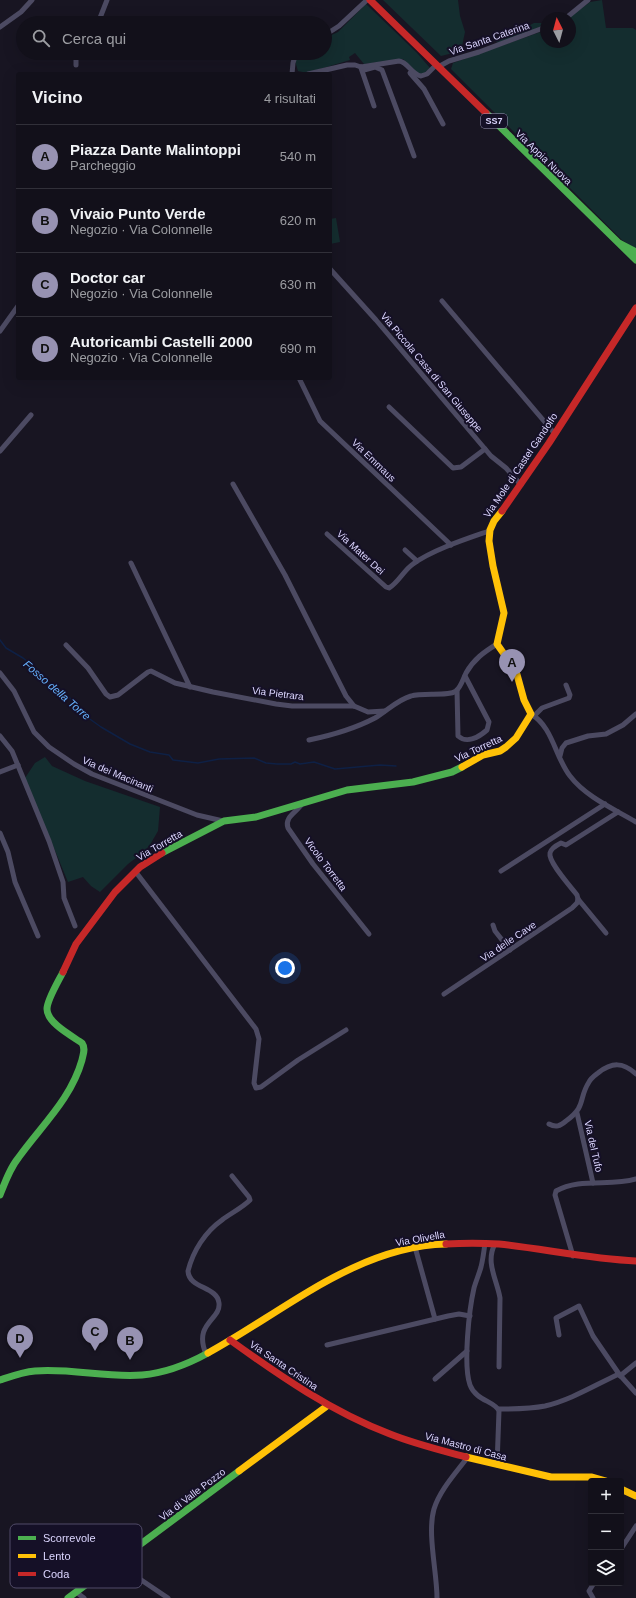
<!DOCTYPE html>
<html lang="it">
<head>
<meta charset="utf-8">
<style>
	:root { --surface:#12101a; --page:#1b1923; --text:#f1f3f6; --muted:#9c9da2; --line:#313039; --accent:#9792b2 }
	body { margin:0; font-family:Helvetica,sans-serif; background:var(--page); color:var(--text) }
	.controls { position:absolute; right:12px; bottom:12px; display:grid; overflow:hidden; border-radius:4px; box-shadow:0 4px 16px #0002 }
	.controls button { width:36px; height:36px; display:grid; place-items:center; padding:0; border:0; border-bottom:1px solid var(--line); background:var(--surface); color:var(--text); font:20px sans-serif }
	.compass { position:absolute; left:540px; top:12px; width:36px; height:36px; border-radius:50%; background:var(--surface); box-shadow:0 4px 16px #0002; rotate:354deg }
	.you { position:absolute; left:285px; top:968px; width:14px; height:14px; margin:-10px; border:3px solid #fff; border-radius:50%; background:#1a73e8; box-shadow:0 0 0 6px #1a73e833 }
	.badge { display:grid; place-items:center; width:26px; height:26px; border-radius:50%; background:var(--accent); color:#111; font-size:13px; font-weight:700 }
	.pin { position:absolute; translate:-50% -33px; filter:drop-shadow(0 1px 2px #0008) }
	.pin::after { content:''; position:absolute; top:21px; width:14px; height:12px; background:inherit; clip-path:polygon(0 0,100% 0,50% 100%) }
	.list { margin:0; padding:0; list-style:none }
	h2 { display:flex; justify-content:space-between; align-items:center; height:52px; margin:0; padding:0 16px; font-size:17px }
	h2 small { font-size:13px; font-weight:400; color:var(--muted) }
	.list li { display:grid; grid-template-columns:26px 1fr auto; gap:12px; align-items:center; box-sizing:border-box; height:64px; padding:0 16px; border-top:1px solid var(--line) }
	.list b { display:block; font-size:15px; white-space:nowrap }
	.list p { margin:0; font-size:13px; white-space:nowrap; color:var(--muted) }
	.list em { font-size:13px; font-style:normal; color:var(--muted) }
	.icon { flex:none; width:22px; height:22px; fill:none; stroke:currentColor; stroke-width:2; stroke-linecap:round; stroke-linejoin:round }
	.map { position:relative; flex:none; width:636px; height:1598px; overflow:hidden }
	.search { position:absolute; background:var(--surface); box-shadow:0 4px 16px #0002; left:16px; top:16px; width:316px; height:44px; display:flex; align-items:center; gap:10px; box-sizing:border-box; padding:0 14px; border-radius:22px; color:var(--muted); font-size:15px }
	.panel { position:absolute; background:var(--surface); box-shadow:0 4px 16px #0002; left:16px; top:72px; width:316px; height:308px; border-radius:4px }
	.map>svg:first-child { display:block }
</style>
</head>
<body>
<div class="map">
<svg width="636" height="1598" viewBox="0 0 636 1598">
	<rect width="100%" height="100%" fill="#181522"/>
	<g fill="#142d2f">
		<path d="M 383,0 L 458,0 L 460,16 L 465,32 L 461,51 L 441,56 Z"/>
		<path d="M 602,0 L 606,28 L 633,28 L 636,30 L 636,249 L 622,240 L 451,69 L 453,63 L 546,30 L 546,42 L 570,42 L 570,18 L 568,18 L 590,2 Z"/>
		<path d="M 366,4 L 417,53 L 430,68 L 423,74 L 416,73 L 403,59 L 364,64 L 355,53 L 349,57 L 350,60 L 307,73 L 298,71 L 295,61 L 298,53 L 325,53 L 325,38 L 338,32 Z"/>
		<path d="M 534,23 L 545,23 L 544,26 L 499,43 L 496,42 L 502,30 L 526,27 Z"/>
		<path d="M 336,218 L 340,242 L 330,244 L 330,219 Z"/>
		<path d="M 45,757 L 52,766 L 85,781 L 160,807 L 158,831 L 151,843 L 145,851 L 128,864 L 100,892 L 91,886 L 83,877 L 68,882 L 25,778 L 35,763 Z"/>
	</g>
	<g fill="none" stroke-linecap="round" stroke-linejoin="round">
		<path stroke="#0e2045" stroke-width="1.5" d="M 0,640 L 6,648 L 23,658 L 33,666 L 50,687 L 60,689 L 69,697 L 80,712 L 101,727 L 130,744 L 150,752 L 169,755 L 173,760 L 198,763 L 219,759 L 254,758 L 266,763 L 277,764 L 291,764 L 295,762 L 300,764 L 314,762 L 335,769 L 380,765 L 396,766"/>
		<g stroke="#4c4a62" stroke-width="5">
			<path d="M 566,18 L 588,0"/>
			<path d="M 98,23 L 107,0"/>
			<path d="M 0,27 L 21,12 L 32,0"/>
			<path d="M 325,35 L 339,26 L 367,0"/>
			<path d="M 76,53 L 76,65"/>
			<path d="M 361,67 L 364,70 L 375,67 L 382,70 L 414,156"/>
			<path d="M 438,67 L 449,61 L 479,52 L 546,27"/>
			<path d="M 361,68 L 374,106"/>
			<path d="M 410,73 L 424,89 L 443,124"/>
			<path d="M 292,74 L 293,63 L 296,53"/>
			<path d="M 308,74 L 347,65 L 355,65 L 361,67 L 399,61 C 408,62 411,74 421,76 L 427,74 L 436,65"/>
			<path d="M 330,269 L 376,320 L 491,456 L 506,468 L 521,485"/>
			<path d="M 442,301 L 555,434"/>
			<path d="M 0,331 L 18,306"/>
			<path d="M 299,378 L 320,421 L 451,545"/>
			<path d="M 389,407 L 453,468 L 461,467 L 485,449"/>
			<path d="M 0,451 L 31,415"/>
			<path d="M 233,484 L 285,575 L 346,696 L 354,706"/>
			<path d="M 327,534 L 386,587 L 389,588 C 398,583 404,570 413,564 C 432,550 466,539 489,531"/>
			<path d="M 405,550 L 417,561"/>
			<path d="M 131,563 L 190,687"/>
			<path d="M 66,645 L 88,668 L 106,694 L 110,697 L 118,695 L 148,672 L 151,671 L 175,683 L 213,692 L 276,704 L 292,706 L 354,706 L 368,712 L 385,711"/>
			<path d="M 0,673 L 14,691 L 34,732 L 49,747 L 74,764 L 92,774 L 197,815 L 223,821"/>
			<path d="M 457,690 L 458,736 C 467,744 479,737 487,730 L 489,722 L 465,676"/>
			<path d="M 531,714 C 553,727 555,757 570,776 C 586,797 614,809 636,822"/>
			<path d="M 534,716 L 542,708 L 569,698 L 570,695 L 566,685"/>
			<path d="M 0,736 L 12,751 L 49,841 L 63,882 L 64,898 L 75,926"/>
			<path d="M 309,740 C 333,735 354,729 375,718 C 387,711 397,700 411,696 C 423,692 448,697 456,691 C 461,687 463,679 466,673 C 474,659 484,652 497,644"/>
			<path d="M 560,756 L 562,748 L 566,743 L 588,736 L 606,734 L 623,725 L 636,714"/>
			<path d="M 0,772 L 18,765"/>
			<path d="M 302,804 C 297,812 284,817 288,828 L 313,864 L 369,934"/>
			<path d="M 0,833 L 8,852 L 15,882 L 38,936"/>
			<path d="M 135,871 L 256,1029 L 259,1039 L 254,1083 L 256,1088 L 261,1087 L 298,1060 L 346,1030"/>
			<path d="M 501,871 L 605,804"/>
			<path d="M 493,925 L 495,931 L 510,950"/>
			<path d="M 606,933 L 578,899 L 577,895 C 571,887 548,862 550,853 C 551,848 557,845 561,843 L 566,845 L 618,812"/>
			<path d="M 444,994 L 572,908 L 577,903 L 578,899"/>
			<path d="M 577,1113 L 593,1183"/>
			<path d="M 549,1124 C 556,1128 560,1126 566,1121 C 587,1106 578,1099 589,1082 C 591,1078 594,1076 598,1073 C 612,1062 623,1062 636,1074"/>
			<path d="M 485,1243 C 484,1251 483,1259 481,1267 C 479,1274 476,1281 474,1288 C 469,1310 463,1365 470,1385 C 476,1401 495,1401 499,1411 L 497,1465"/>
			<path d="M 495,1244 C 485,1262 497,1280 500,1298 L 499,1367"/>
			<path d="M 415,1247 L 435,1319"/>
			<path d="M 573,1256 L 555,1195 L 556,1191 C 580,1177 611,1187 636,1179"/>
			<path d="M 559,1335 L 556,1318 L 579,1306 L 593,1336 L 619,1374 L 636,1393"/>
			<path d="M 327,1345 L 448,1316 L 459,1314 L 470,1316"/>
			<path d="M 206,1354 C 193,1323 221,1320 219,1303 C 217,1286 189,1289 188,1271 C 193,1251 205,1232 222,1220 C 231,1213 242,1208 250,1200 L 249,1197 L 232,1176"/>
			<path d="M 620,1376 L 636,1363"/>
			<path d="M 435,1379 L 467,1351"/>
			<path d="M 499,1409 C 514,1409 530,1409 545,1406 C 571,1400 595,1385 619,1374"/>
			<path d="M 621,1549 L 636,1526"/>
			<path d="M 116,1563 L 168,1598"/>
			<path d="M 76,1592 L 84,1598"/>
			<path d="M 437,1598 C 437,1572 427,1533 434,1509 C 440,1490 455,1474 467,1458"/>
			<path d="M 593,1598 L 589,1591 L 594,1583"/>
		</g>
		<g stroke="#4caf50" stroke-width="7">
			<path d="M 486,113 L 636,260"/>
			<path d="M 621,244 L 636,252"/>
			<path d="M 162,853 L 224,821 L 256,817 L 347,790 L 413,782 L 452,772 L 462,767"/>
			<path d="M 0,1195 C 5,1182 10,1168 19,1157 C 42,1125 71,1099 82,1060 C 83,1054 86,1049 82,1043 C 72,1036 47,1023 47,1009 C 47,1000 58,982 63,972"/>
			<path d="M 0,1380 C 12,1376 23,1372 35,1371 C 71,1368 107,1378 142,1375 C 166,1373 188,1364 208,1353"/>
			<path d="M 68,1598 L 239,1471"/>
		</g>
		<g stroke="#ffc107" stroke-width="7">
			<path d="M 462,767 L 483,755 L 500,751 L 506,747 L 516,738 L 531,714 L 524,700 L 516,671 L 497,644 L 504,613 L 493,566 L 489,541 L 490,530 L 494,521 L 502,511"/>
			<path d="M 208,1353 C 283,1312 357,1246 446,1244"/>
			<path d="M 466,1457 L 551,1477 L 592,1477 L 606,1481"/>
			<path d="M 239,1471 L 327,1406"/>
			<path d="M 621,1489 L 636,1496"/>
		</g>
		<g stroke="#c62828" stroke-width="7">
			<path d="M 370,0 L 486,113"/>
			<path d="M 502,511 L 549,443 L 636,308"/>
			<path d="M 63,972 L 76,944 L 115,892 L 140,867 L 162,853"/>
			<path d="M 446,1244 C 464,1243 481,1243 499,1244 C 545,1249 590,1259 636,1261"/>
			<path d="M 230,1340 C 280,1376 332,1412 390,1434 C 415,1444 440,1450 466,1457"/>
		</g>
	</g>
	<g text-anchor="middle" stroke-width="4" stroke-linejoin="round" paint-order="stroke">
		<rect fill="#151027" stroke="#a09bbe" stroke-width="1" x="481" y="114" width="26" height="14" rx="3"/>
		<g font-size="9" font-weight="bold" fill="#dcd6ff">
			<text x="494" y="124">SS7</text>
		</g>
		<g font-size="10" fill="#dcd6ff" stroke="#151027">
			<text transform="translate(489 38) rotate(-19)" y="4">Via Santa Caterina</text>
			<text transform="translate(544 157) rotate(44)" y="4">Via Appia Nuova</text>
			<text transform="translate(432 372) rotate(50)" y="4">Via Piccola Casa di San Giuseppe</text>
			<text transform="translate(374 460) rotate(44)" y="4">Via Emmaus</text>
			<text transform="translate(520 465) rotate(-56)" y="4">Via Mole di Castel Gandolfo</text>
			<text transform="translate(361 552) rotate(42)" y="4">Via Mater Dei</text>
			<text transform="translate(278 693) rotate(7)" y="4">Via Pietrara</text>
			<text transform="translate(478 748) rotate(-25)" y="4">Via Torretta</text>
			<text transform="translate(118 774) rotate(23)" y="4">Via dei Macinanti</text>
			<text transform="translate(159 845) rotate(-30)" y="4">Via Torretta</text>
			<text transform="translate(326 864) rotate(53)" y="4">Vicolo Torretta</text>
			<text transform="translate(508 941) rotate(-34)" y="4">Via delle Cave</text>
			<text transform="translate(594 1146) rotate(77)" y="4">Via del Tufo</text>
			<text transform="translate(420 1238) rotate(-10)" y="4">Via Olivella</text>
			<text transform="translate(284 1365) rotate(34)" y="4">Via Santa Cristina</text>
			<text transform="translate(466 1446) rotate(15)" y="4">Via Mastro di Casa</text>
			<text transform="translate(192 1494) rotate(-37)" y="4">Via di Valle Pozzo</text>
		</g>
		<g font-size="11" font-style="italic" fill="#65b1fd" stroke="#151027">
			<text transform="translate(57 690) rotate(41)" y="4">Fosso della Torre</text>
		</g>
	</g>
	<rect x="10" y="1524" width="132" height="64" rx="6" fill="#151027" stroke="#514b68" stroke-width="1"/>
	<rect x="18" y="1536" width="18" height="4" fill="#4caf50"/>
	<rect x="18" y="1554" width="18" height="4" fill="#ffc107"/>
	<rect x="18" y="1572" width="18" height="4" fill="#c62828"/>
	<g font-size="11" fill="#dcd6ff">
		<text x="43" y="1542">Scorrevole</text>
		<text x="43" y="1560">Lento</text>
		<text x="43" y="1578">Coda</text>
	</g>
</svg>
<div class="controls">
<button>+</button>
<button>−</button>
<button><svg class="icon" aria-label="layers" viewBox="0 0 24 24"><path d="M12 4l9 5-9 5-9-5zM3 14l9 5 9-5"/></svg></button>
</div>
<svg class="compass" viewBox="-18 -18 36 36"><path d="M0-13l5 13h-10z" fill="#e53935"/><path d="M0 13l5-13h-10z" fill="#9c9da2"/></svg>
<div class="you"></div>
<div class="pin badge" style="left:512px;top:682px">A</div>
<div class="pin badge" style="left:130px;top:1360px">B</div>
<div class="pin badge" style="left:95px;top:1351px">C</div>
<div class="pin badge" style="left:20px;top:1358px">D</div>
<div class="search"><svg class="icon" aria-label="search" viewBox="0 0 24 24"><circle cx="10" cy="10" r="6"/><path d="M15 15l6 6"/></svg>Cerca qui</div>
<section class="panel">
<h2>Vicino<small>4 risultati</small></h2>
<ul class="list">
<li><span class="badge">A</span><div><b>Piazza Dante Malintoppi</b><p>Parcheggio</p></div><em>540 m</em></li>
<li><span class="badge">B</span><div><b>Vivaio Punto Verde</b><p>Negozio · Via Colonnelle</p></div><em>620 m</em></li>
<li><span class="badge">C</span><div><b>Doctor car</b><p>Negozio · Via Colonnelle</p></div><em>630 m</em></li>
<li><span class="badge">D</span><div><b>Autoricambi Castelli 2000</b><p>Negozio · Via Colonnelle</p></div><em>690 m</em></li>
</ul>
</section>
</div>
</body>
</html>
